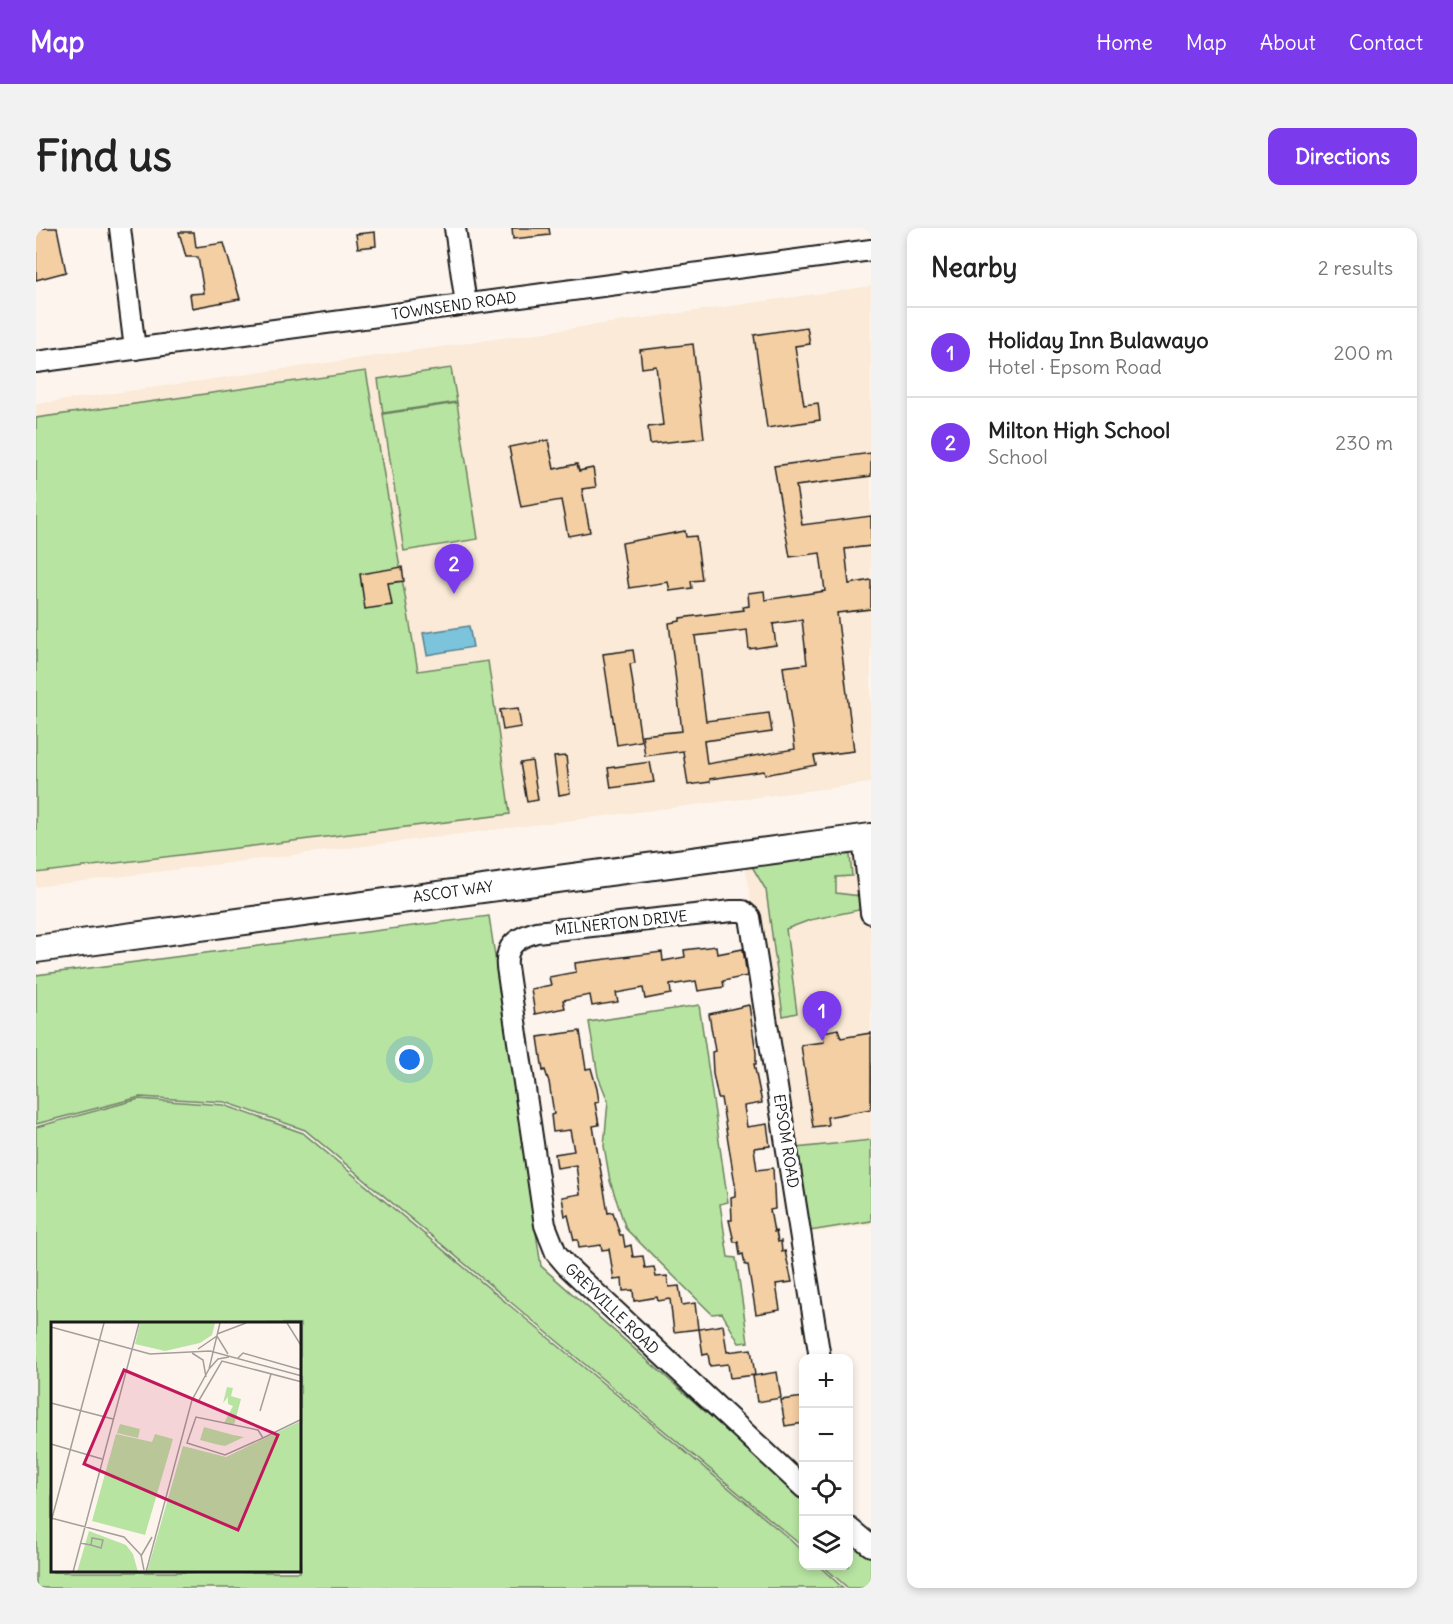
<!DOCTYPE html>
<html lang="en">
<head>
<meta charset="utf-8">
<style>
	:root { --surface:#fff; --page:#f2f2f2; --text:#222; --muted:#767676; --line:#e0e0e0; --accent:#7c3aed }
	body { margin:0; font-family:Delius,sans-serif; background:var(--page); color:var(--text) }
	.controls { position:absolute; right:18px; bottom:18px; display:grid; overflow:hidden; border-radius:12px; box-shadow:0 3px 9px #0003 }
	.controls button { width:54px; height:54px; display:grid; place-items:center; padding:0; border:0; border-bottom:2px solid var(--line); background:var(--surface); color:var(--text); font:30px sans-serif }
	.you { position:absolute; left:374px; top:832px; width:21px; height:21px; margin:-15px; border:4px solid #fff; border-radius:50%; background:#1a73e8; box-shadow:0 0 0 9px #1a73e833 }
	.badge { display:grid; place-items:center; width:39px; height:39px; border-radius:50%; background:var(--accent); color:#fff; font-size:20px; font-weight:700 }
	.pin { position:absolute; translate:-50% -50px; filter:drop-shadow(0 2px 3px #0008) }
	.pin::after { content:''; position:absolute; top:32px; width:21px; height:18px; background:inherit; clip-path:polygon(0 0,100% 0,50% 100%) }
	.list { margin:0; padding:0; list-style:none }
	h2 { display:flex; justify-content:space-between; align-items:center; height:78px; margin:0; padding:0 24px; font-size:26px }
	h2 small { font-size:20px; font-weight:400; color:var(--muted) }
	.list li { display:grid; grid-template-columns:39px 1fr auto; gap:18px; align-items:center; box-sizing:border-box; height:90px; padding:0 24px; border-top:2px solid var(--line) }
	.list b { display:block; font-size:22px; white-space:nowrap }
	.list p { margin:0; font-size:20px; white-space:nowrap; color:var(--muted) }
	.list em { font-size:20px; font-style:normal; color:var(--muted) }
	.icon { flex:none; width:33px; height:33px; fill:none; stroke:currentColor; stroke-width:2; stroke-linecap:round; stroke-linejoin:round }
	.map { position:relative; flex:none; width:835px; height:1360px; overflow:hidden; border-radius:12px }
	header { display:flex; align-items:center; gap:36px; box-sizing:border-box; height:84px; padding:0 30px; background:var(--accent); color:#fff }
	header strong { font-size:28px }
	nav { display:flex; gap:33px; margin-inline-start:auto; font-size:21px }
	.intro { display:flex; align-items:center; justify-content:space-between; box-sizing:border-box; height:144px; padding:0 36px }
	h1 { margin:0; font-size:42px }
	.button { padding:15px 27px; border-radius:12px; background:var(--accent); color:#fff; font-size:21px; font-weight:700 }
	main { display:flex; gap:36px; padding:0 36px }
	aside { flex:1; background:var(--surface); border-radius:12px; box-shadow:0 3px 9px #0003 }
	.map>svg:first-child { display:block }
</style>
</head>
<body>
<header>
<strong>Map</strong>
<nav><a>Home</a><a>Map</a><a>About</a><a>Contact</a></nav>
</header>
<div class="intro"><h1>Find us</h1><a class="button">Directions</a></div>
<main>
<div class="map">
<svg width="835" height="1360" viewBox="0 0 835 1360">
	<rect width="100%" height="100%" fill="#fdf5ed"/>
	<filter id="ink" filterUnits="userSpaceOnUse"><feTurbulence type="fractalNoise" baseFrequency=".0167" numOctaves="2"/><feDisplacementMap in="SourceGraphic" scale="12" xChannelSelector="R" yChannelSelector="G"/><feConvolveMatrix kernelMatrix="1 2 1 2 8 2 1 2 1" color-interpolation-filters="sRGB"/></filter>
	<g filter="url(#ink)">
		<g fill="#faead7">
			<path d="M 835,58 L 835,555 L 0,659 L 0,176 Z"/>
			<path d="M 835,620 L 835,997 L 767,1006 L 708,630 Z"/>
		</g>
		<g fill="#b8e4a2" stroke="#6a805f" stroke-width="1.5" fill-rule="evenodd">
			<path d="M 415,140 L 421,174 L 347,185 L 342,151 Z"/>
			<path d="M 330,143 L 382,443 L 452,433 L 474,586 L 0,645 L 0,190 Z"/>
			<path d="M 421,175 L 442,311 L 368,323 L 347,186 Z"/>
			<path d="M 795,623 L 814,627 L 816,648 L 800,649 L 800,665 L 824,668 L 823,682 L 774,692 L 750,701 L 761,785 L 747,788 L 730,662 L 714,635 Z"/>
			<path d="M 453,688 L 505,1038 L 767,1270 L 767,1319 L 269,902 L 189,874 L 104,869 L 0,896 L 0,747 Z"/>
			<path d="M 663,777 L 692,974 L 684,976 L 692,1029 L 700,1030 L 712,1114 L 703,1115 L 686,1085 L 676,1086 L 590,1001 L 574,953 L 568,918 L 572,873 L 562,848 L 553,794 Z"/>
			<path d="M 103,871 L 188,877 L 267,905 L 749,1307 L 767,1324 L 768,1338 L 783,1338 L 807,1360 L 0,1360 L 0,899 ZM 16,1096 L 264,1096 L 264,1344 L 16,1344 Z"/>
			<path d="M 835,912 L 835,993 L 774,1003 L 760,920 Z"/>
			<path d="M 813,1309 L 835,1329 L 835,1360 L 812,1360 L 787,1338 L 812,1338 Z"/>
		</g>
		<path fill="#7cc3dc" stroke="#56808f" stroke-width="1.5" d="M 433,398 L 437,419 L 391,427 L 387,405 Z"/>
		<g fill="#f4cfa4" stroke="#1c1c1c" stroke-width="1.5" fill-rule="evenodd">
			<path d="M 0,0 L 21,0 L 30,44 L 0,52 Z"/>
			<path d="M 476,0 L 513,0 L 514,7 L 477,11 Z"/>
			<path d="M 143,4 L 158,4 L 160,19 L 188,15 L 204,71 L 156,80 L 154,66 L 168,65 L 162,29 L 150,29 Z"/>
			<path d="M 339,4 L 340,18 L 322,20 L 320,6 Z"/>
			<path d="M 771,99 L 774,116 L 759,118 L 768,177 L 782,175 L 784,192 L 731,200 L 718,107 Z"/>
			<path d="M 657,116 L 668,210 L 614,216 L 612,199 L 627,197 L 620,138 L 606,140 L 604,122 Z"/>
			<path d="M 512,212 L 518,241 L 541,236 L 543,243 L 557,240 L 560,259 L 546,261 L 554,304 L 532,308 L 525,272 L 485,279 L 473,219 Z"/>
			<path d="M 835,225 L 835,248 L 760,258 L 766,297 L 835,288 L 835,318 L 809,321 L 813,356 L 835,352 L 835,381 L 801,385 L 818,523 L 778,528 L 780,537 L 729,547 L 728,543 L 674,551 L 674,554 L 652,557 L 647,523 L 609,528 L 606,507 L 646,503 L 633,395 L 644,393 L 644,390 L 708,382 L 707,379 L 713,378 L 712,365 L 728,363 L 729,372 L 789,363 L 784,325 L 754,329 L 738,238 ZM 766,392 L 771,436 L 747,439 L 759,521 L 671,536 L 668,513 L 736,504 L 733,485 L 670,493 L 659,408 L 711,402 L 713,421 L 740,417 L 737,396 Z"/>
			<path d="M 649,303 L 650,309 L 660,308 L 666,352 L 655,353 L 656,360 L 634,363 L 632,354 L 593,360 L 586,315 Z"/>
			<path d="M 366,339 L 368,353 L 352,355 L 356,377 L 329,381 L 324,346 Z"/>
			<path d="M 597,422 L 599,435 L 594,436 L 605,513 L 581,517 L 567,426 Z"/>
			<path d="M 482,480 L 485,499 L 467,502 L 464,482 Z"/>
			<path d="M 530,528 L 534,565 L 523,567 L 518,529 Z"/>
			<path d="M 496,533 L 502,572 L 491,574 L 484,535 Z"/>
			<path d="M 614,534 L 618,554 L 575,560 L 572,540 Z"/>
			<path d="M 680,718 L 681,726 L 707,721 L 711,748 L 687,753 L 688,759 L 662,763 L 660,753 L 634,757 L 635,766 L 609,771 L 607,760 L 580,765 L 582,774 L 556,778 L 554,767 L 527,772 L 529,780 L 499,786 L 495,761 L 515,757 L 513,749 L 540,744 L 539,735 L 626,724 L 627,733 L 649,729 L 648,722 Z"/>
			<path d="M 713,777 L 720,825 L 720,836 L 718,836 L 726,875 L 708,878 L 711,899 L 731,896 L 734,918 L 718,920 L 721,942 L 737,940 L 739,981 L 734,982 L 738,1004 L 740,1003 L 742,1014 L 745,1013 L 746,1024 L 749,1023 L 756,1054 L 740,1056 L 744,1082 L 720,1086 L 712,1037 L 709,1037 L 707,1026 L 704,1027 L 702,1014 L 698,1014 L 693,992 L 696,992 L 695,969 L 699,968 L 699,956 L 685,870 L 682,870 L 677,846 L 676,824 L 679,823 L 673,786 Z"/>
			<path d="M 802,801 L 805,810 L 835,805 L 835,881 L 791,889 L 792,897 L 777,899 L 765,817 L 788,814 L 787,804 Z"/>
			<path d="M 544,803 L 550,841 L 555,840 L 561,861 L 563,874 L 559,875 L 563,897 L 557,898 L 572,985 L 577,984 L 584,1007 L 587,1007 L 589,1019 L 595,1017 L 597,1029 L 607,1028 L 609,1040 L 618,1039 L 620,1049 L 631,1048 L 633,1059 L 643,1058 L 646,1077 L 659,1075 L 662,1101 L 638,1104 L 634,1071 L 622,1073 L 621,1069 L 598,1073 L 597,1062 L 587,1063 L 586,1051 L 578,1052 L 573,1021 L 566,1022 L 565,1017 L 543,1020 L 542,1012 L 538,1012 L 532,987 L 529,988 L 526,969 L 544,966 L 540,937 L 521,940 L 519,926 L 538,923 L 534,902 L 517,904 L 515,887 L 518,886 L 513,854 L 509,842 L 507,843 L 502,809 Z"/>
			<path d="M 687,1097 L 691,1124 L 715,1121 L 719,1147 L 694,1150 L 692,1136 L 674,1138 L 672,1126 L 667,1127 L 663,1101 Z"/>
			<path d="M 741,1144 L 745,1170 L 721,1174 L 717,1148 Z"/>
			<path d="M 768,1169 L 768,1195 L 749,1198 L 745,1172 Z"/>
		</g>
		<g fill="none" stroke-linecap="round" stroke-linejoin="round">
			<g stroke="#1c1c1c" stroke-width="24">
				<g id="minor">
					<path d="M 84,0 L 99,121"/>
					<path d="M 419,0 L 430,76"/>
					<path d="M 0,134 L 835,22"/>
					<path d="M 827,609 L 835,685"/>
					<path d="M 768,1260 L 532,1039 L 520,1025 L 509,997 L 471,739 C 469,717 481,710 500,704 L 696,683 L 707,683 L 714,689 L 784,1130"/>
					<path d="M 812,1299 L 835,1318"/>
				</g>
			</g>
			<g stroke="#1c1c1c" stroke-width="30">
				<path id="major" d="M 0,721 L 835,609"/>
			</g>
			<use href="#minor" stroke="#fff" stroke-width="20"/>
			<use href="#major" stroke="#fff" stroke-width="26"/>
		</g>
	</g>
	<g text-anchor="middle" stroke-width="6" stroke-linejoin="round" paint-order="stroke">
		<g font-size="15" fill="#1c1c1c" stroke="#fff">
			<text transform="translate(418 78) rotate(-8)" y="5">TOWNSEND ROAD</text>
			<text transform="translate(417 664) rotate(-8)" y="5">ASCOT WAY</text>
			<text transform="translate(585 695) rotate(-6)" y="5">MILNERTON DRIVE</text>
			<text transform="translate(750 913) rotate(81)" y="5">EPSOM ROAD</text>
			<text transform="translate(576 1081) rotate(44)" y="5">GREYVILLE ROAD</text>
		</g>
	</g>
	<g transform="translate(15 1094)">
		<rect width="250" height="250" fill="#fdf5ed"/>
		<path d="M 89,1 L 164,1 L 161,13 L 149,21 L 114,29 L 84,22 ZM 176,65 L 182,66 L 180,74 L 190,77 L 183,103 L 173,101 L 182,84 L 177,82 L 177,75 L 172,81 ZM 250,99 L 250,250 L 96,250 L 132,124 L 175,135 ZM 69,102 L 89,107 L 87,116 L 66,111 ZM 153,105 L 182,113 L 193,115 L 174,124 L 164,122 L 149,118 ZM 65,112 L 101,120 L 104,112 L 122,117 L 94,213 L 41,199 ZM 38,209 L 75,223 L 82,232 L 87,250 L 26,250 Z" fill="#b8e4a2"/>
		<path fill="none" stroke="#a39e99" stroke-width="1.5" d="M 236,1 L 251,25M 0,5 L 99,32 L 159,29 L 251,54M 166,12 L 195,1M 147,27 L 166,14 L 177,32M 141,31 L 152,38 L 155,55M 187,36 L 192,31 L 251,48M 158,47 L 167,37 L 178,35M 147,80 L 171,39 L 251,60M 0,81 L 62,97M 209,89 L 220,52M 212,116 L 207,108 L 145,95 L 136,121 L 174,133 L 212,116 L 251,97M 0,122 L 51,137M 0,196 L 73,215 L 90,233 L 93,248M 0,200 L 53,1M 29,221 L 40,223 L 50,226 L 52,218 L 41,216 L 40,223M 90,234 L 101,215M 22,250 L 88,1M 95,250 L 141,78 L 158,47 L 169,1"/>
		<path fill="#c2185b" fill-opacity="0.15" stroke="#c2185b" stroke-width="3" d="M 73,48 L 227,113 L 187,208 L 33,142 Z"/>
		<rect width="250" height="250" fill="none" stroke="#1c1c1c" stroke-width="3"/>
	</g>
</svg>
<div class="controls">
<button>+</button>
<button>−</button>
<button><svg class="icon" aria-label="locate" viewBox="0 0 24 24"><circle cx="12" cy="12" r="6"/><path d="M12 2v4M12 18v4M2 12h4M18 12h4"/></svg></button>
<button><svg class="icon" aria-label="layers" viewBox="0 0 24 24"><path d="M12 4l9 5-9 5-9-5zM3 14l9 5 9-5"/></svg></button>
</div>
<div class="you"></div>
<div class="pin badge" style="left:786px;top:813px">1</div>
<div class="pin badge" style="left:418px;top:366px">2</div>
</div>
<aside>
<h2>Nearby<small>2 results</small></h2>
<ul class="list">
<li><span class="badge">1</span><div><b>Holiday Inn Bulawayo</b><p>Hotel · Epsom Road</p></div><em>200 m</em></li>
<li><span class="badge">2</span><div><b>Milton High School</b><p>School</p></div><em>230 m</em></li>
</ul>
</aside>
</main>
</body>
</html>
